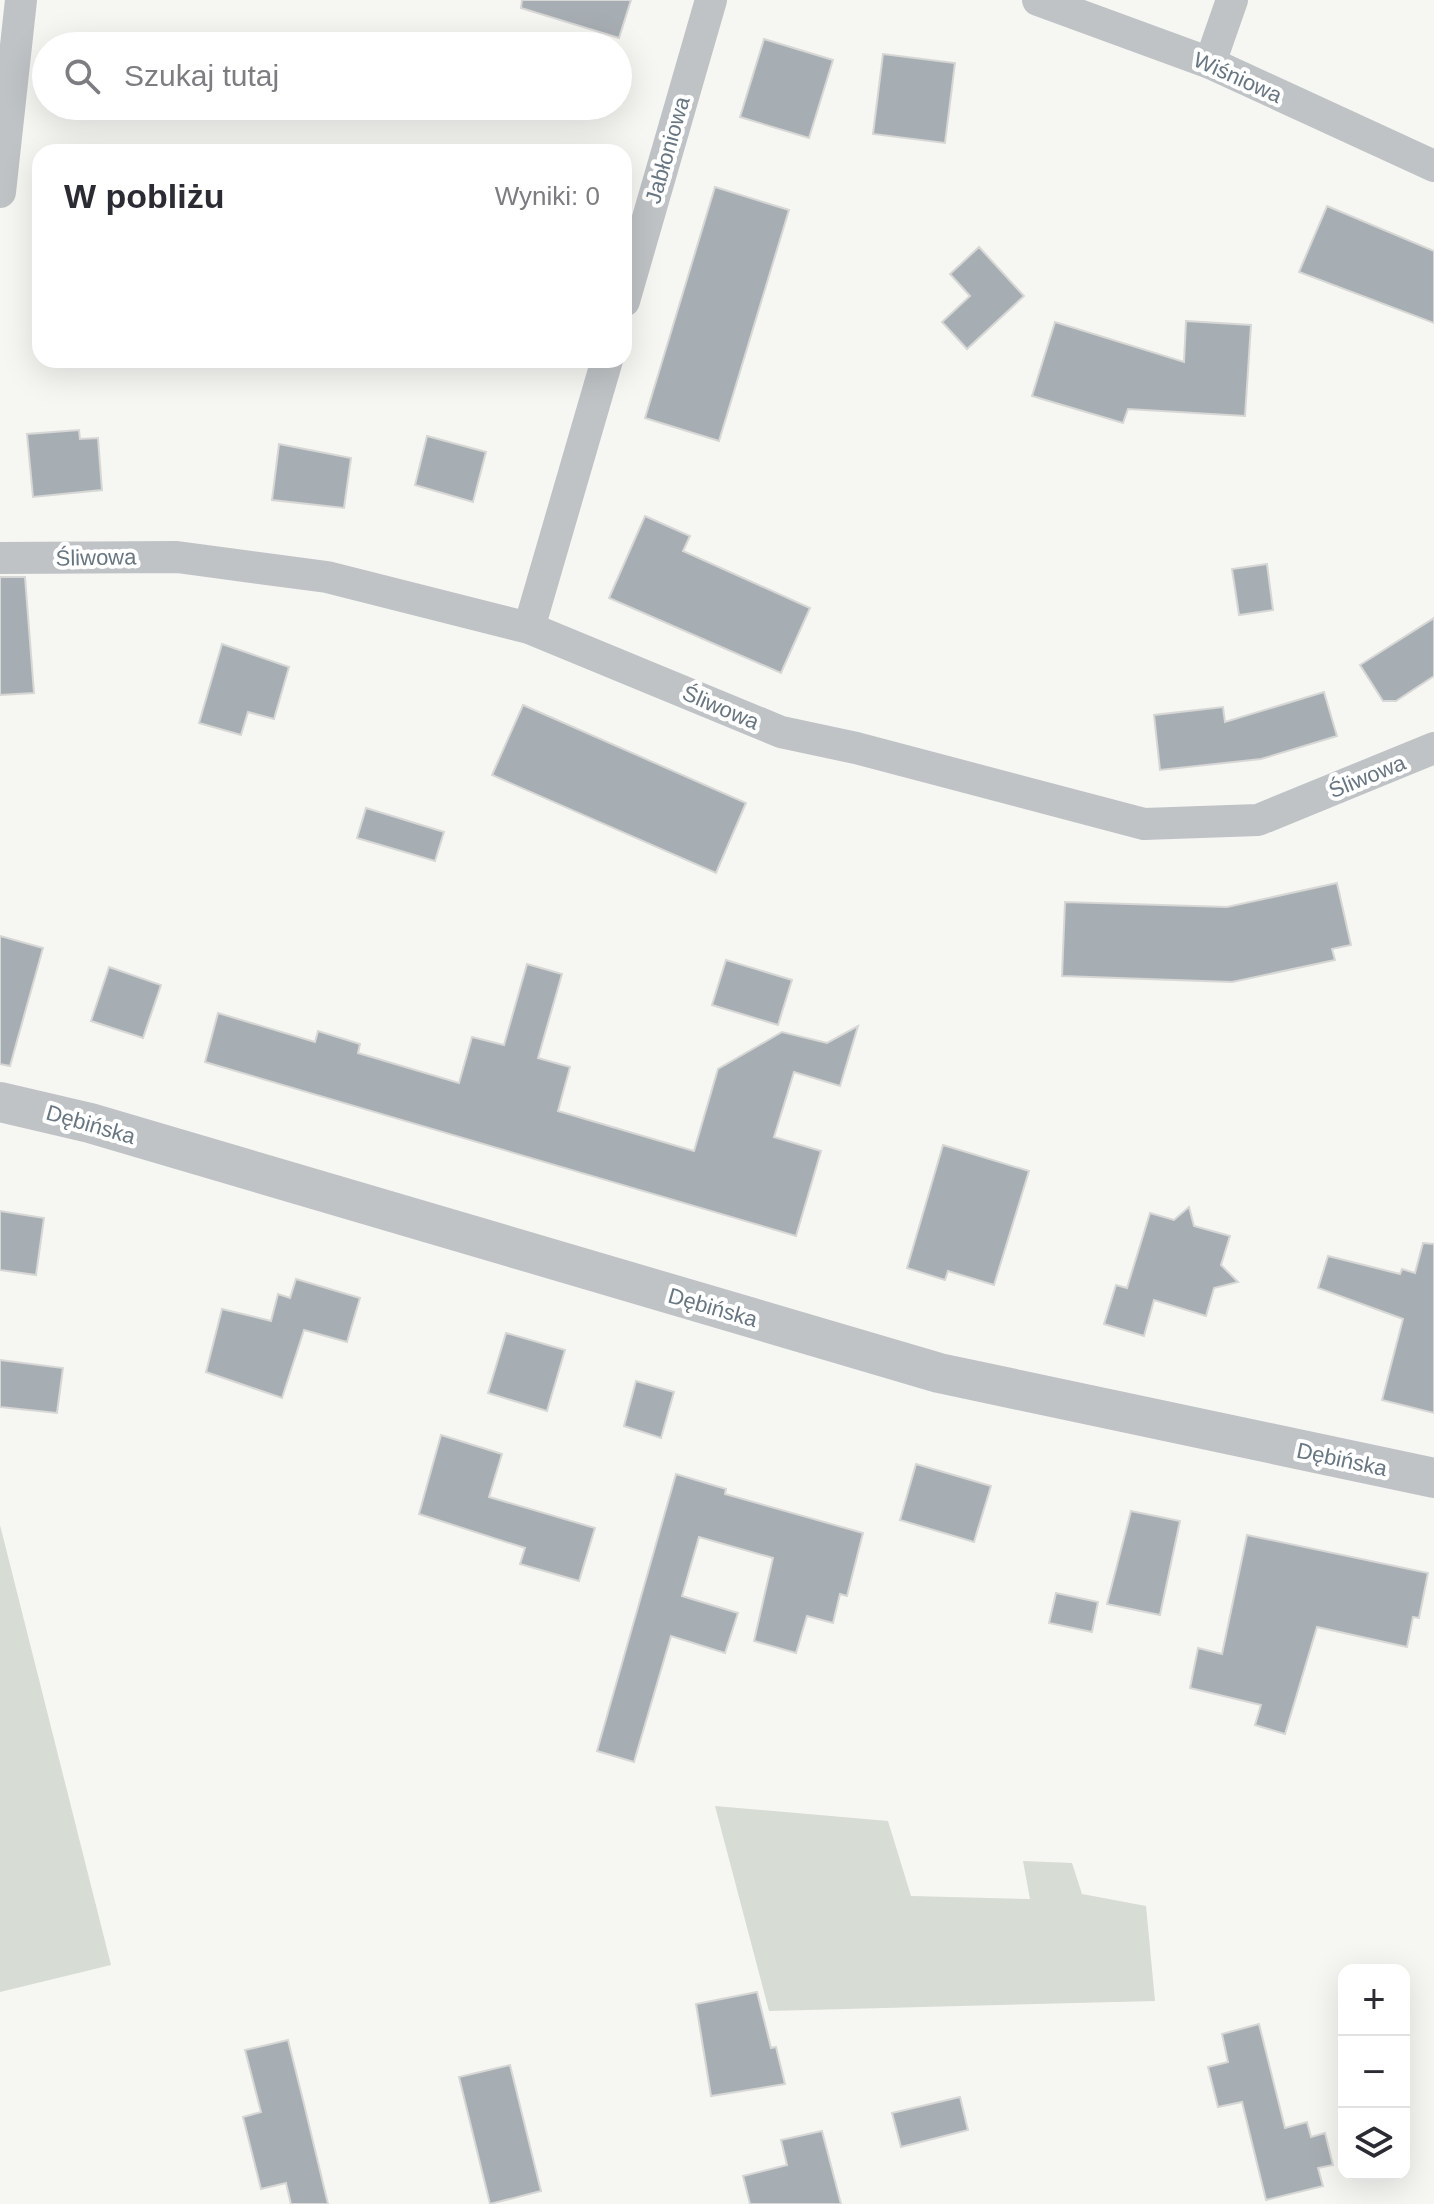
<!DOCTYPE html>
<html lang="pl">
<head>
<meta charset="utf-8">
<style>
	:root { --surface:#fff; --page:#f7f7f7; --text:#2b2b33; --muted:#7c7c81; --line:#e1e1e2 }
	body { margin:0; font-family:Arial,sans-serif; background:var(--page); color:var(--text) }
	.controls { position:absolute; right:24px; bottom:24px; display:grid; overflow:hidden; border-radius:16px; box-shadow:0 8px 32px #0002 }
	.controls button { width:72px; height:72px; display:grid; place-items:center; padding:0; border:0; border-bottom:2px solid var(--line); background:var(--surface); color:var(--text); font:40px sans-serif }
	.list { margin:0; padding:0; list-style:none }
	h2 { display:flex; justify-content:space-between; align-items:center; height:104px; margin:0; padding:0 32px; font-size:34px }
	h2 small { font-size:26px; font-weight:400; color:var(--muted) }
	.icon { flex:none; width:44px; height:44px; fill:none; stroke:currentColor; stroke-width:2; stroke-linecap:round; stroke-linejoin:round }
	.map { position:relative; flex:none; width:1434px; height:2204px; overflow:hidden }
	.search { position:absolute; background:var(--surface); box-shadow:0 8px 32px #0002; left:32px; top:32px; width:600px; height:88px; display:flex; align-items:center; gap:20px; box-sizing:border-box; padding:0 28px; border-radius:44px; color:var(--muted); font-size:30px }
	.panel { position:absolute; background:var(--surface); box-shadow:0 8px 32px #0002; left:32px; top:144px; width:600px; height:224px; border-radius:24px }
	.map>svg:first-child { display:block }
</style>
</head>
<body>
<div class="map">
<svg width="1434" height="2204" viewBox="0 0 1434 2204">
	<rect width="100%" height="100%" fill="#f6f6f3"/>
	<g fill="#d7dcd4">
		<path d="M 0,1525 L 111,1965 L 0,1992 Z"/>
		<path d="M 715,1806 L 888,1821 L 911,1896 L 1030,1899 L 1023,1861 L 1072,1863 L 1082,1894 L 1146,1906 L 1155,2001 L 769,2011 Z"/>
	</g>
	<g fill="#a7aeb3" stroke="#d7d7d5" stroke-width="2">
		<path d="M 522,0 L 631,0 L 619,38 L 521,8 Z"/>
		<path d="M 764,39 L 833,60 L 809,138 L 740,117 Z"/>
		<path d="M 883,54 L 955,63 L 945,143 L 873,134 Z"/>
		<path d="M 715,187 L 789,210 L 719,441 L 645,418 Z"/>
		<path d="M 1327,206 L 1434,251 L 1434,323 L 1299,272 Z"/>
		<path d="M 979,247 L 1024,296 L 967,349 L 942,322 L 970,296 L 950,274 Z"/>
		<path d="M 1186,321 L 1251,325 L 1245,416 L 1128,409 L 1123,423 L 1032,396 L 1055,322 L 1184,362 Z"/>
		<path d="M 79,430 L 80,439 L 98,438 L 102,490 L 33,497 L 27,434 Z"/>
		<path d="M 427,436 L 486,452 L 473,502 L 415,485 Z"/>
		<path d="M 279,444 L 351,458 L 344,508 L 272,500 Z"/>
		<path d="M 645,516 L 690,536 L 683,551 L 810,608 L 781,673 L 609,598 Z"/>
		<path d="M 1267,564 L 1273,610 L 1239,615 L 1232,569 Z"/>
		<path d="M 0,577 L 25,577 L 34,693 L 0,695 Z"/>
		<path d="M 1434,618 L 1434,676 L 1396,701 L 1383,701 L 1360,665 Z"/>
		<path d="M 222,644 L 289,667 L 274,719 L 248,712 L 241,735 L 199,723 Z"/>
		<path d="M 1324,692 L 1337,736 L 1261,759 L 1160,770 L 1154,715 L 1223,707 L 1225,722 Z"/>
		<path d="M 523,705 L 746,803 L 716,873 L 492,775 Z"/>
		<path d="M 366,808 L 444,832 L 435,861 L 357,838 Z"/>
		<path d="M 1337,883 L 1351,945 L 1332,949 L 1335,960 L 1232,982 L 1062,976 L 1065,902 L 1227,907 Z"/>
		<path d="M 0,936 L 43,948 L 10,1066 L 0,1064 Z"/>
		<path d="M 726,960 L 792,980 L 778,1025 L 712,1005 Z"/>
		<path d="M 527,964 L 562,974 L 538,1058 L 570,1067 L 558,1111 L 694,1151 L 718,1069 L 782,1032 L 827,1043 L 858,1026 L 840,1086 L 794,1072 L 774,1137 L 821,1151 L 796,1236 L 205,1062 L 218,1013 L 315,1042 L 318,1031 L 360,1044 L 358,1053 L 459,1083 L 472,1037 L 504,1045 Z"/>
		<path d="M 109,967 L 161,985 L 143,1038 L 91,1021 Z"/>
		<path d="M 943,1145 L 1029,1171 L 994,1285 L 948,1271 L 945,1280 L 907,1268 Z"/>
		<path d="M 1189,1207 L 1194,1226 L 1230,1236 L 1221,1265 L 1238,1282 L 1214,1288 L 1206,1316 L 1154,1300 L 1144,1336 L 1104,1324 L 1116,1285 L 1127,1288 L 1150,1213 L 1174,1220 Z"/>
		<path d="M 0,1211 L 44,1218 L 36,1275 L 0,1270 Z"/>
		<path d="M 1423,1243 L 1434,1244 L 1434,1413 L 1382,1400 L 1403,1319 L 1318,1288 L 1328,1256 L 1400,1274 L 1402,1269 L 1415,1273 Z"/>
		<path d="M 296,1279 L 360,1298 L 347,1342 L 304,1330 L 282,1398 L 206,1372 L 222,1309 L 271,1321 L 278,1294 L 290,1298 Z"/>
		<path d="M 506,1333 L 565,1350 L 547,1411 L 488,1393 Z"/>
		<path d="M 0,1360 L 63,1368 L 57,1413 L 0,1407 Z"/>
		<path d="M 636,1381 L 674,1392 L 661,1438 L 624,1426 Z"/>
		<path d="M 441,1435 L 502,1454 L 489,1497 L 595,1528 L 579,1581 L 520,1564 L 525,1548 L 419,1514 Z"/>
		<path d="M 916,1464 L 991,1486 L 974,1542 L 900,1520 Z"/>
		<path d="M 676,1474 L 726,1489 L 725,1494 L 863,1533 L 847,1596 L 840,1594 L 833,1623 L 807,1616 L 796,1653 L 754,1641 L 773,1558 L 699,1537 L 682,1596 L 738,1613 L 725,1653 L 671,1636 L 634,1762 L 597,1751 Z"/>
		<path d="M 1131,1511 L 1180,1521 L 1160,1615 L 1107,1604 Z"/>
		<path d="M 1247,1535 L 1428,1573 L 1419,1618 L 1413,1617 L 1407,1647 L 1317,1627 L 1285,1734 L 1255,1725 L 1261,1705 L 1190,1688 L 1198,1648 L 1222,1654 Z"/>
		<path d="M 1056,1593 L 1098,1602 L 1092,1632 L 1049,1623 Z"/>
		<path d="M 757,1992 L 771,2048 L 776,2047 L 785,2084 L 711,2096 L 696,2004 Z"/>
		<path d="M 1259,2024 L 1285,2128 L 1307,2122 L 1311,2137 L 1325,2133 L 1333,2165 L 1318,2168 L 1323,2186 L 1266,2200 L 1242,2102 L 1218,2107 L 1208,2067 L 1228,2062 L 1222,2034 Z"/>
		<path d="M 288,2040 L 304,2104 L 328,2204 L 291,2204 L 286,2183 L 261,2189 L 243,2117 L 261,2112 L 245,2050 Z"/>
		<path d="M 510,2065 L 541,2191 L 490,2204 L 459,2077 Z"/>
		<path d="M 960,2097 L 968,2130 L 901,2147 L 892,2113 Z"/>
		<path d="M 822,2131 L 841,2204 L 750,2204 L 743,2176 L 787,2165 L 781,2140 Z"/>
	</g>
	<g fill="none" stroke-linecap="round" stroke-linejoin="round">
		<g stroke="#bfc3c6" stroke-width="32">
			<path d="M 1038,0 L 1210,63 L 1434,166"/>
			<path d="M 1210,63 L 1232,0"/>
			<path d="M 0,192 L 21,0"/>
			<path d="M 624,301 L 711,0"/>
			<path d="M 0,558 L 177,557 L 327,577 L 529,628 L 781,732 L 856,748 L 1144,824 L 1258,820 L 1434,748"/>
			<path d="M 529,628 L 607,360"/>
		</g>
		<path stroke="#bfc3c6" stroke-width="40" d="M 0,1102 L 90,1123 L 939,1373 L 1434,1478"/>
	</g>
	<g text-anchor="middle" stroke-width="8" stroke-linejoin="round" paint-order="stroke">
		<g font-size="22" fill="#687681" stroke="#fff">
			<text transform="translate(1238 77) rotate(24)" y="8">Wiśniowa</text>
			<text transform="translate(667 150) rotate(-74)" y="8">Jabłoniowa</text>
			<text transform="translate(96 557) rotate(-1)" y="8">Śliwowa</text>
			<text transform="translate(721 707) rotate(23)" y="8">Śliwowa</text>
			<text transform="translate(1367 776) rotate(-22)" y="8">Śliwowa</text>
			<text transform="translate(91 1124) rotate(16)" y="8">Dębińska</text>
			<text transform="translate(713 1307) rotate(16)" y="8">Dębińska</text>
			<text transform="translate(1342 1459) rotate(12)" y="8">Dębińska</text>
		</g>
	</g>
</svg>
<div class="controls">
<button>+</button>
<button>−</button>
<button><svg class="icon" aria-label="layers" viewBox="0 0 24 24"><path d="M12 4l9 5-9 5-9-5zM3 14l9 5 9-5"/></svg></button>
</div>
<div class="search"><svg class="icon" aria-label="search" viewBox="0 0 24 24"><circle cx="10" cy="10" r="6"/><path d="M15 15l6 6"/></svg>Szukaj tutaj</div>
<section class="panel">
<h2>W pobliżu<small>Wyniki: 0</small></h2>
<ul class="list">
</ul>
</section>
</div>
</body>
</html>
